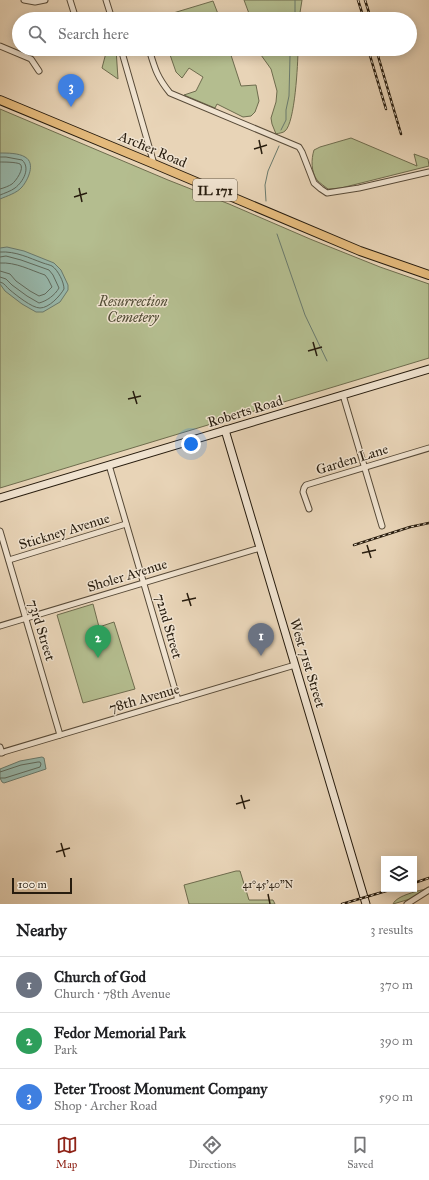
<!DOCTYPE html>
<html lang="en">
<head>
<meta charset="utf-8">
<style>
	:root { --surface:#fff; --page:#f2f2f2; --text:#202124; --muted:#757577; --line:#e0e0e0; --accent:#8f2418 }
	body { margin:0; font-family:"IM FELL Great Primer",serif; background:var(--page); color:var(--text) }
	.controls { position:absolute; right:12px; bottom:12px; display:grid; overflow:hidden; border-radius:0px; box-shadow:0 2px 10px #0003 }
	.controls button { width:36px; height:36px; display:grid; place-items:center; padding:0; border:0; border-bottom:1px solid var(--line); background:var(--surface); color:var(--text); font:20px sans-serif }
	.scale { position:absolute; left:12px; bottom:10px; width:60px; box-sizing:border-box; padding-left:4px; border:2px solid #271c0e; border-top:0; font-size:11px; line-height:14px; white-space:nowrap; color:#271c0e; -webkit-text-stroke:3px #f0e3d0; paint-order:stroke }
	.you { position:absolute; left:191px; top:444px; width:14px; height:14px; margin:-10px; border:3px solid #fff; border-radius:50%; background:#1a73e8; box-shadow:0 0 0 6px #1a73e833 }
	.badge { display:grid; place-items:center; width:26px; height:26px; border-radius:50%; background:var(--accent); color:#fff; font-size:13px; font-weight:700 }
	.pin { position:absolute; translate:-50% -33px; filter:drop-shadow(0 1px 2px #0008) }
	.pin::after { content:''; position:absolute; top:21px; width:14px; height:12px; background:inherit; clip-path:polygon(0 0,100% 0,50% 100%) }
	.list { margin:0; padding:0; list-style:none }
	h2 { display:flex; justify-content:space-between; align-items:center; height:52px; margin:0; padding:0 16px; font-size:17px }
	h2 small { font-size:13px; font-weight:400; color:var(--muted) }
	.list li { display:grid; grid-template-columns:26px 1fr auto; gap:12px; align-items:center; box-sizing:border-box; height:56px; padding:0 16px; border-top:1px solid var(--line) }
	.list b { display:block; font-size:15px; white-space:nowrap }
	.list p { margin:0; font-size:13px; white-space:nowrap; color:var(--muted) }
	.list em { font-size:13px; font-style:normal; color:var(--muted) }
	.icon { flex:none; width:22px; height:22px; fill:none; stroke:currentColor; stroke-width:2; stroke-linecap:round; stroke-linejoin:round }
	.map { position:relative; flex:none; width:429px; height:904px; overflow:hidden }
	.search { position:absolute; background:var(--surface); box-shadow:0 2px 10px #0003; left:12px; right:12px; top:12px; height:44px; display:flex; align-items:center; gap:10px; box-sizing:border-box; padding:0 14px; border-radius:22px; color:var(--muted); font-size:15px }
	.sheet { height:220px; background:var(--surface) }
	nav { display:flex; justify-content:space-around; align-items:center; box-sizing:border-box; height:56px; border-top:1px solid var(--line); background:var(--surface); font-size:11px; color:var(--muted) }
	nav a { display:grid; justify-items:center; gap:2px }
	nav .on { color:var(--accent) }
	.map>svg:first-child { display:block }
</style>
</head>
<body>
<div class="map">
<svg width="429" height="904" viewBox="0 0 429 904">
	<rect width="100%" height="100%" fill="#e8d4b7"/>
	<filter id="stains"><feTurbulence type="fractalNoise" baseFrequency=".005" numOctaves="4"/><feColorMatrix values="0 0 0 0 .2 0 0 0 0 .09 0 0 0 0 .02 0 0 0 .5 -.17"/></filter>
	<radialGradient id="worn" r=".72"><stop offset=".6" stop-color="#630" stop-opacity="0"/><stop offset="1" stop-color="#630" stop-opacity=".3"/></radialGradient>
	<g fill="#b4bd8f" stroke="#6e6c4e">
		<path d="M 244,0 L 302,0 L 299,19 L 251,19 Z"/>
		<path d="M 213,1 L 220,19 L 155,19 L 160,17 Z"/>
		<path d="M 107,49 L 116,49 L 118,79 L 102,68 Z"/>
		<path d="M 168,49 L 229,49 L 241,86 L 256,85 L 259,101 L 255,112 L 251,116 L 243,117 L 217,104 L 215,108 L 184,95 L 196,91 L 203,77 L 189,68 L 182,78 L 176,72 Z"/>
		<path d="M 259,49 L 298,49 C 298,63 295,123 285,131 C 283,133 279,133 276,134 L 272,124 L 271,118 L 276,102 L 277,91 L 271,69 L 261,55 Z"/>
		<path d="M 0,109 L 168,180 L 229,204 L 310,239 L 380,267 L 429,284 L 429,358 L 0,488 Z"/>
		<path d="M 351,138 L 417,166 L 414,154 L 428,159 L 429,166 L 341,188 L 328,189 C 324,186 320,183 317,180 C 311,171 311,160 314,150 L 320,147 Z"/>
		<path d="M 93,604 L 99,627 L 114,622 L 135,689 L 83,703 L 57,615 Z"/>
		<path d="M 236,871 L 240,871 L 249,900 L 273,900 L 275,904 L 189,904 L 184,885 Z"/>
		<path d="M 429,888 L 410,899 L 393,904 C 397,895 419,891 429,888 Z"/>
	</g>
	<g fill="#97b8ac" stroke="#6a7a6d">
		<path d="M 0,153 C 7,153 19,153 25,157 C 36,163 28,180 22,187 C 17,193 7,196 0,199 Z"/>
		<path d="M 7,247 L 24,251 L 54,263 L 61,270 L 68,285 L 68,290 L 60,302 L 43,312 L 36,312 L 22,304 L 5,291 L 0,284 L 0,248 Z"/>
		<path d="M 42,757 L 44,758 L 46,769 L 4,783 L 2,782 L 0,778 L 0,769 L 20,761 Z"/>
	</g>
	<g fill="none" stroke-linecap="round" stroke-linejoin="round">
		<g stroke="#5f6a5d" stroke-width="1">
			<path d="M 0,157 L 6,157 L 22,160 C 31,168 23,182 15,188 C 11,191 5,193 0,195"/>
			<path d="M 0,162 C 4,162 16,162 20,164 C 25,168 16,181 12,184 C 9,186 4,188 0,189"/>
			<path d="M 0,252 C 16,251 29,258 43,263 C 46,264 50,265 52,266 C 58,270 64,282 64,289 C 60,296 49,308 40,308 C 32,308 16,295 10,290 C 6,287 5,283 0,282"/>
			<path d="M 0,257 L 6,256 L 21,260 L 49,270 L 53,275 L 59,288 C 55,295 47,301 39,303 L 27,296 L 12,285 L 6,279 L 0,277"/>
			<path d="M 0,263 C 16,262 30,270 45,275 L 48,279 L 52,287 L 45,294 L 39,296 L 30,291 L 16,281 L 10,274 L 0,271"/>
			<path d="M 0,772 L 21,765 L 38,762 L 40,762 L 41,764 L 40,767 L 5,778 L 0,778"/>
		</g>
		<g stroke="#6a7a6d" stroke-width="1">
			<path d="M 295,19 L 295,0"/>
			<path d="M 281,130 L 286,120 L 286,110 L 289,96 L 290,56 L 291,49"/>
			<path d="M 266,201 L 265,185 L 268,171 L 279,146"/>
			<path d="M 277,234 L 305,315 L 327,361"/>
		</g>
		<g stroke="#574a38" stroke-width="7">
			<g id="street">
				<path d="M 24,0 L 35,2 L 45,0"/>
				<path d="M 70,0 L 76,19"/>
				<path d="M 106,0 L 112,19"/>
				<path d="M 0,46 L 31,59 L 39,71"/>
				<path d="M 121,49 L 154,164"/>
				<path d="M 149,49 C 155,69 157,77 170,93 L 299,147 L 302,152 L 314,183 L 321,189 L 327,193 L 359,188 L 429,172"/>
				<path d="M 343,395 L 382,526"/>
				<path d="M 109,465 L 178,700"/>
				<path d="M 309,509 L 303,492 L 304,488 L 306,485 L 429,448"/>
				<path d="M 0,531 L 60,735"/>
				<path d="M 9,560 L 126,524"/>
				<path d="M 0,626 L 260,548"/>
				<path d="M 0,747 L 2,753"/>
				<path d="M 0,753 L 295,665"/>
				<path d="M 407,904 L 429,890"/>
			</g>
		</g>
		<g stroke="#271c0e" stroke-width="9">
			<g id="secondary">
				<path d="M 225,430 L 366,904"/>
				<path d="M 0,498 L 429,369"/>
			</g>
		</g>
		<g stroke="#271c0e" stroke-width="10">
			<path id="primary" d="M 0,100 L 154,164 L 360,251 L 429,275"/>
		</g>
		<use href="#street" stroke="#f0e3d0" stroke-width="5"/>
		<use href="#secondary" stroke="#f0e3d0" stroke-width="7"/>
		<use href="#primary" stroke="#e4ba7c" stroke-width="8"/>
		<g stroke="#271c0e" stroke-width="2.5">
			<g id="rail">
				<path d="M 358,0 L 364,19"/>
				<path d="M 365,0 L 371,19"/>
				<path d="M 368,49 L 386,109"/>
				<path d="M 376,49 L 401,134"/>
				<path d="M 354,545 L 410,527 L 429,523"/>
				<path d="M 414,883 L 429,878"/>
				<path d="M 342,904 L 393,889"/>
			</g>
		</g>
		<use href="#rail" stroke="#f0e3d0" stroke-width="1" stroke-dasharray="3" stroke-linecap="butt"/>
	</g>
	<path fill="none" stroke="#271c0e" stroke-width="1.5" d="M 259,140 L 262,154M 254,149 L 267,145M 79,188 L 82,202M 74,197 L 87,193M 313,342 L 317,356M 308,351 L 322,347M 133,391 L 137,404M 128,399 L 141,396M 367,545 L 371,558M 362,553 L 376,550M 187,593 L 191,606M 182,601 L 196,598M 241,795 L 245,809M 236,804 L 250,800M 61,843 L 65,857M 56,852 L 70,848M 268,894 L 270,904"/>
	<g text-anchor="middle" stroke-width="3" stroke-linejoin="round" paint-order="stroke">
		<rect fill="#f0e3d0" stroke="#635848" stroke-width="1" x="193" y="179" width="44" height="22" rx="3"/>
		<g font-size="13" font-weight="bold" fill="#271c0e">
			<text x="215" y="195">IL 171</text>
		</g>
		<g font-size="14" fill="#271c0e" stroke="#f0e3d0">
			<text transform="translate(153 149) rotate(23)" y="5">Archer Road</text>
			<text transform="translate(245 411) rotate(-17)" y="5">Roberts Road</text>
			<text transform="translate(352 459) rotate(-17)" y="5">Garden Lane</text>
			<text transform="translate(64 531) rotate(-17)" y="5">Stickney Avenue</text>
			<text transform="translate(127 575) rotate(-17)" y="5">Sholer Avenue</text>
			<text transform="translate(169 626) rotate(74)" y="5">72nd Street</text>
			<text transform="translate(42 630) rotate(73)" y="5">73rd Street</text>
			<text transform="translate(308 663) rotate(73)" y="5">West 71st Street</text>
			<text transform="translate(144 698) rotate(-16)" y="5">78th Avenue</text>
		</g>
		<g font-size="14" font-style="italic" fill="#514c35" stroke="#f0e3d0">
			<text x="133" y="306">Resurrection<tspan x="133" dy="16">Cemetery</tspan></text>
		</g>
	</g>
	<g font-size="10" text-anchor="middle" fill="#271c0e" stroke="#f0e3d0" stroke-width="3" stroke-linejoin="round" paint-order="stroke">
		<text x="268" y="888">41°45'40"N</text>
	</g>
	<rect width="100%" height="100%" filter="url(#stains)"/>
	<rect width="100%" height="100%" fill="url(#worn)"/>
</svg>
<div class="controls">
<button><svg class="icon" aria-label="layers" viewBox="0 0 24 24"><path d="M12 4l9 5-9 5-9-5zM3 14l9 5 9-5"/></svg></button>
</div>
<div class="scale">100 m</div>
<div class="you"></div>
<div class="pin badge" style="left:261px;top:656px;background:#6b7280">1</div>
<div class="pin badge" style="left:98px;top:658px;background:#2e9e5b">2</div>
<div class="pin badge" style="left:71px;top:107px;background:#3f7fe0">3</div>
<div class="search"><svg class="icon" aria-label="search" viewBox="0 0 24 24"><circle cx="10" cy="10" r="6"/><path d="M15 15l6 6"/></svg>Search here</div>
</div>
<section class="sheet">
<h2>Nearby<small>3 results</small></h2>
<ul class="list">
<li><span class="badge" style="background:#6b7280">1</span><div><b>Church of God</b><p>Church · 78th Avenue</p></div><em>370 m</em></li>
<li><span class="badge" style="background:#2e9e5b">2</span><div><b>Fedor Memorial Park</b><p>Park</p></div><em>390 m</em></li>
<li><span class="badge" style="background:#3f7fe0">3</span><div><b>Peter Troost Monument Company</b><p>Shop · Archer Road</p></div><em>590 m</em></li>
</ul>
</section>
<nav>
<a class="on"><svg class="icon" aria-label="map" viewBox="0 0 24 24"><path d="M3 6l6-2 6 2 6-2v14l-6 2-6-2-6 2zM9 4v14M15 6v14"/></svg>Map</a>
<a><svg class="icon" aria-label="directions" viewBox="0 0 24 24"><path d="M12 3l9 9-9 9-9-9zM9 14v-3h6M13 9l2 2-2 2"/></svg>Directions</a>
<a><svg class="icon" aria-label="saved" viewBox="0 0 24 24"><path d="M7 4h10v16l-5-4-5 4z"/></svg>Saved</a>
</nav>
</body>
</html>
